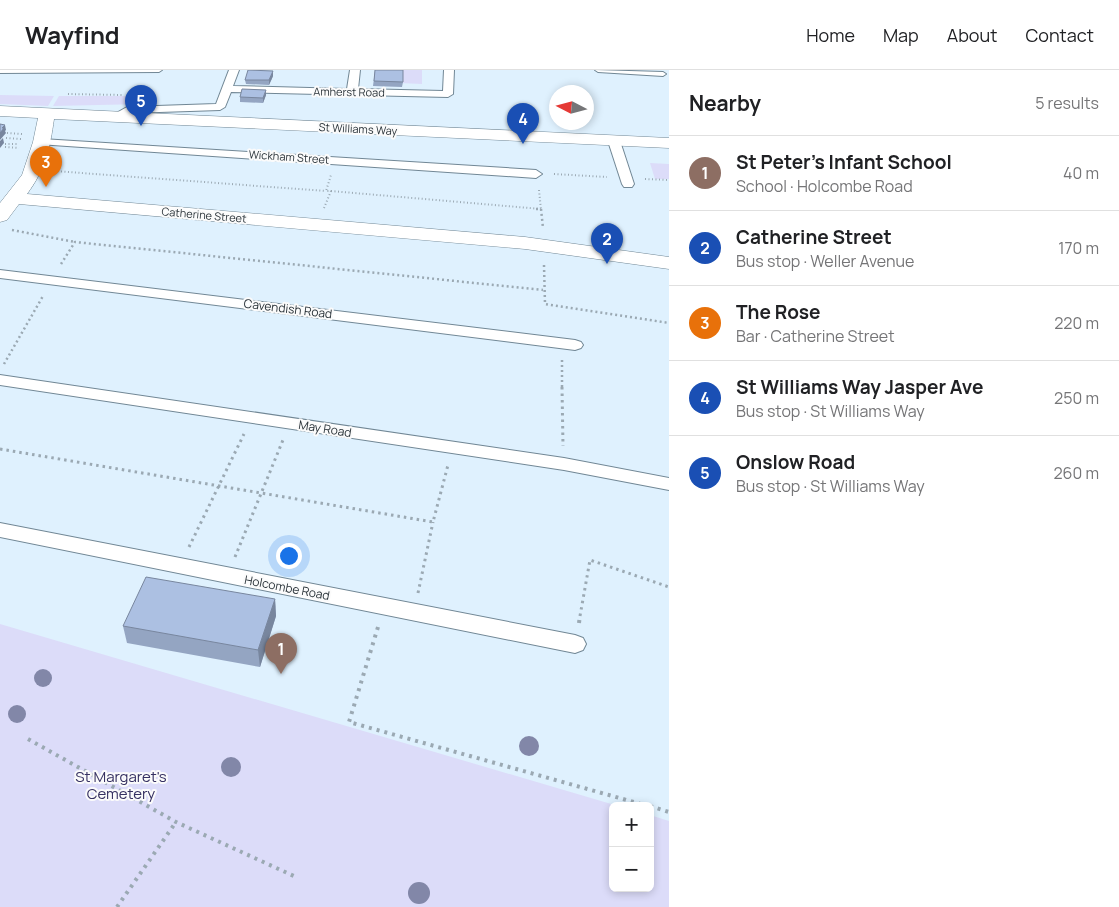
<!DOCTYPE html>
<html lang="en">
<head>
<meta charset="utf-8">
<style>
	:root { --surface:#fff; --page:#f6f6f6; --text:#202124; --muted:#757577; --line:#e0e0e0; --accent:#c33b79 }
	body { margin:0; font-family:Manrope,sans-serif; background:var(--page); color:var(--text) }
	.controls { position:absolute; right:15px; bottom:15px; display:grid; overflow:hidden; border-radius:8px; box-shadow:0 2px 8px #0003 }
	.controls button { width:45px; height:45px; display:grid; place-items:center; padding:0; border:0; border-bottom:1px solid var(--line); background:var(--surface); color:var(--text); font:25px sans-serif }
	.compass { position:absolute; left:549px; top:15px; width:45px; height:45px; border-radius:50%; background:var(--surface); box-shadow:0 2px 8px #0003; rotate:276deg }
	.you { position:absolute; left:288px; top:485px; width:18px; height:18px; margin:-12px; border:4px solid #fff; border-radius:50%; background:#1a73e8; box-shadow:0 0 0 8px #1a73e833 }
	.badge { display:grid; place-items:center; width:32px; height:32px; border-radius:50%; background:var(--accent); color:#fff; font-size:16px; font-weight:700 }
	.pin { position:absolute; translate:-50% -41px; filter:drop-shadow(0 1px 2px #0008) }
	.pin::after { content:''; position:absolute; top:26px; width:18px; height:15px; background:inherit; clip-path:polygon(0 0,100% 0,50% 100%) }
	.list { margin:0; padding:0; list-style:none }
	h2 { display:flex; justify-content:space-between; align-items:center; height:65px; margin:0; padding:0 20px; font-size:21px }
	h2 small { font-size:16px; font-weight:400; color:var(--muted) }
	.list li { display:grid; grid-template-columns:32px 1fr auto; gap:15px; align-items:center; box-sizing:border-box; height:75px; padding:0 20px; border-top:1px solid var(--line) }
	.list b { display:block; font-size:19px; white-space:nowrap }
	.list p { margin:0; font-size:16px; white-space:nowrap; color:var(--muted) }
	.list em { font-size:16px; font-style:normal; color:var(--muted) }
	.map { position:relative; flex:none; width:669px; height:837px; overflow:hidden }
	header { display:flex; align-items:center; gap:30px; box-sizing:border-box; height:70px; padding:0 25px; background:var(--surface); border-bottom:1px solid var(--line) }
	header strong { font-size:24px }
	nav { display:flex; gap:28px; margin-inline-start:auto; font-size:18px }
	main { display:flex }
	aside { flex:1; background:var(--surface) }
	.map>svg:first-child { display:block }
</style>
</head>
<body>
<header>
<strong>Wayfind</strong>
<nav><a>Home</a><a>Map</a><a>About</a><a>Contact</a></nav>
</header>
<main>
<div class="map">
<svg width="669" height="837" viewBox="0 0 669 837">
	<rect width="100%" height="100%" fill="#dff1fe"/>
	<g fill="#dcdcf9">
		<path d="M 398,0 L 422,0 L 422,14 L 399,13 Z"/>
		<path d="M 0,25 L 54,26 L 48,36 L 0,34 Z"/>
		<path d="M 59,26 L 142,26 L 144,28 L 144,34 L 53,36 Z"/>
		<path d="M 650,93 L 669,94 L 669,109 L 655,109 Z"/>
		<path d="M 0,554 L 618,736 L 613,736 L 613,818 L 650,818 L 650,745 L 669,751 L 669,837 L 0,837 Z"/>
	</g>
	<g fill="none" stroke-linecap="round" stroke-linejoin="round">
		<g stroke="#718795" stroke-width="2">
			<g id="lane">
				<path d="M 0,0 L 162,0 L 159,2 L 0,3 Z"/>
				<path d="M 595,0 L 663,2 L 666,4 L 663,6 L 598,2 Z"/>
			</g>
		</g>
		<g stroke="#718795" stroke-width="2">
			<g id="street">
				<path d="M 229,0 L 239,0 L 233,16 L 347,19 L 350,0 L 360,0 L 358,19 L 443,21 L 444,0 L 454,0 L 453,24 L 448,27 L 231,22 L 225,37 L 220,40 L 129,43 L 117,49 L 111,46 L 127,37 L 216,34 Z"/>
				<path d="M 614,68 L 620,71 L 634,114 L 632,117 L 624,117 L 622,114 L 608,71 Z"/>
				<path d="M 42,69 L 536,100 L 542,104 L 536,108 L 38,74 L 36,72 Z"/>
				<path d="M 0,200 L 575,270 L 581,272 L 583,275 L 581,278 L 575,280 L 0,208 Z"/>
				<path d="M 0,305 L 564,388 L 669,408 L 669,420 L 564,400 L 0,315 Z"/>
				<path d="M 0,453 L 575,565 L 583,568 L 586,574 L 583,580 L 575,583 L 0,467 Z"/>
			</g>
		</g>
		<g stroke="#718795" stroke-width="1">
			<path id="secondary" d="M 0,36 L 669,68 L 669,78 L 54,49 C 50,78 45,100 27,124 L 525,167 L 669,187 L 669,199 L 525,179 L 19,134 L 7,150 L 0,152 L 0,133 L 22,105 L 33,72 L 38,48 L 0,46 Z"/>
		</g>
		<g stroke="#9ba9b3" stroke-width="2" stroke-dasharray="1 2.5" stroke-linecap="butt">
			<path d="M 68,24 L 122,25"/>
			<path d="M 7,63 L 22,64"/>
			<path d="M 6,68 L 21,69"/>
			<path d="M 5,74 L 19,74"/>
			<path d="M 5,77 L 19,78"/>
			<path d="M 54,101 L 326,121"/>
			<path d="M 554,104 L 607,107"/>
			<path d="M 645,109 L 669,110"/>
			<path d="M 539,120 L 541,140"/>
			<path d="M 331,121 L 541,139"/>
			<path d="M 324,138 L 331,121 L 326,121 L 331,105"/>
		</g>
		<g stroke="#9ba9b3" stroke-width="2.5" stroke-dasharray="2 3" stroke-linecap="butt">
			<path d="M 536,139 L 541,139"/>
			<path d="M 541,139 L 543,158"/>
			<path d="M 12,160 L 75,172"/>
			<path d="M 61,194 L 75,172 L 543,220"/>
			<path d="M 544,195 L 545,234 L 669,253"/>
			<path d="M 562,290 L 562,318"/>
			<path d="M 4,294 L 43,226"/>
		</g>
		<g stroke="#9ba9b3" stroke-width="3" stroke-dasharray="2.5 4" stroke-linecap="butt">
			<path d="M 562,317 L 563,376"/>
			<path d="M 0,379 L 433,452 L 448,395"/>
			<path d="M 189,477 L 244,364"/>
			<path d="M 235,487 L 283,370"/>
			<path d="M 418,523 L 433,452"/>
			<path d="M 580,546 L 590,490 L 669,517"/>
		</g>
		<g stroke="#9ba9b3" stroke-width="4" stroke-dasharray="3 5" stroke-linecap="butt">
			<path d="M 579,553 L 580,545"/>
			<path d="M 378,557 L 349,652 L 648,736"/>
			<path d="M 28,669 L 176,752 L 296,807"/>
			<path d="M 650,736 L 669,742"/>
			<path d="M 117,837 L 176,752"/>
		</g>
		<use href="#lane" fill="#fff" fill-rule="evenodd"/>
		<use href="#street" fill="#fff" fill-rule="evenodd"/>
		<use href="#secondary" fill="#fff" fill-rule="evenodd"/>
	</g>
	<g fill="#8287a8">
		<circle cx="43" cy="608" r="9"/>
		<circle cx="17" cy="644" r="9"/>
		<circle cx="529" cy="676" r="10"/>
		<circle cx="231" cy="697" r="10"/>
		<circle cx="419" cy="823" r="11"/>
	</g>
	<g fill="#94a5c2">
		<path d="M 375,0 L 403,12 L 402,17 L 373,16 Z"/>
		<path d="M 273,6 L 269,15 L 246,14 L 245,10 Z"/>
		<path d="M 266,25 L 263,33 L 240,32 L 240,27 Z"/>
		<path d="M 275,529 L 276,546 L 260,597 L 127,573 L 123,556 Z"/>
	</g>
	<g fill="#78869e">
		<path d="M 273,1 L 273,6 L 269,15 L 269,10 Z"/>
		<path d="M 266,20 L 266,25 L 263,33 L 263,28 Z"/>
		<path d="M 5,55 L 6,60 L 5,61 L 6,63 L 0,70 L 0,63 L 2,58 Z"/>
		<path d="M 3,68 L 4,73 L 0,78 L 0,71 Z"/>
		<path d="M 275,529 L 276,546 L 260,597 L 258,580 Z"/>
	</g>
	<g fill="#acc0e2" stroke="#78869e">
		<path d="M 248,0 L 273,1 L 269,10 L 245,10 Z"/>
		<path d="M 375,0 L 403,0 L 403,12 L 374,11 Z"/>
		<path d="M 242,19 L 266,20 L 263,28 L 240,27 Z"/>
		<path d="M 0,54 L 5,55 L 2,58 L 4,58 L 0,63 Z"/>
		<path d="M 146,507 L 275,529 L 258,580 L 123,556 Z"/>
	</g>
	<g text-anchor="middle" stroke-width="4" stroke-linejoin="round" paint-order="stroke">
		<g font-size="11" fill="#293238" stroke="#fbfbfb">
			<text transform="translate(349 22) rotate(1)" y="4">Amherst Road</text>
			<text transform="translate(358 59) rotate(3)" y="4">St Williams Way</text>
			<text transform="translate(289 87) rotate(4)" y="4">Wickham Street</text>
			<text transform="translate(204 145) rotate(5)" y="4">Catherine Street</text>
		</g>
		<g font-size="12" fill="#293238" stroke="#fbfbfb">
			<text transform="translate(288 239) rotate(7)" y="4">Cavendish Road</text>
			<text transform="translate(325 359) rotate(9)" y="4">May Road</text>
			<text transform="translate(287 518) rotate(11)" y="4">Holcombe Road</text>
		</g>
		<g font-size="15" fill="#363162" stroke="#fbfbfb">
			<text x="121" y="712">St Margaret's<tspan x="121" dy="17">Cemetery</tspan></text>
		</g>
	</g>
</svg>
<div class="controls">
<button>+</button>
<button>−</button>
</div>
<svg class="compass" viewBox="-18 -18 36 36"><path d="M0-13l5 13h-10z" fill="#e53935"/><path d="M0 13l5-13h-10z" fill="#757577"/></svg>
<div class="you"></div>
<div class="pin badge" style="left:281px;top:604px;background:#8d6e63">1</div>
<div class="pin badge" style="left:607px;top:194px;background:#1a4fb4">2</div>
<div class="pin badge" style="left:46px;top:117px;background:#e8710a">3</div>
<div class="pin badge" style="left:523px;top:74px;background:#1a4fb4">4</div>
<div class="pin badge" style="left:141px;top:56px;background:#1a4fb4">5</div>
</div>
<aside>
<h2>Nearby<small>5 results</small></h2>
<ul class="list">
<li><span class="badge" style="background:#8d6e63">1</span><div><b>St Peter's Infant School</b><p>School · Holcombe Road</p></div><em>40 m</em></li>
<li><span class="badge" style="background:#1a4fb4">2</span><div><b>Catherine Street</b><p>Bus stop · Weller Avenue</p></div><em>170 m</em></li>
<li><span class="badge" style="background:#e8710a">3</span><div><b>The Rose</b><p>Bar · Catherine Street</p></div><em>220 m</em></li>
<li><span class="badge" style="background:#1a4fb4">4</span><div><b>St Williams Way Jasper Ave</b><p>Bus stop · St Williams Way</p></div><em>250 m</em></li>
<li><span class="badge" style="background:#1a4fb4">5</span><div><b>Onslow Road</b><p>Bus stop · St Williams Way</p></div><em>260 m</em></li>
</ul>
</aside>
</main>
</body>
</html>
